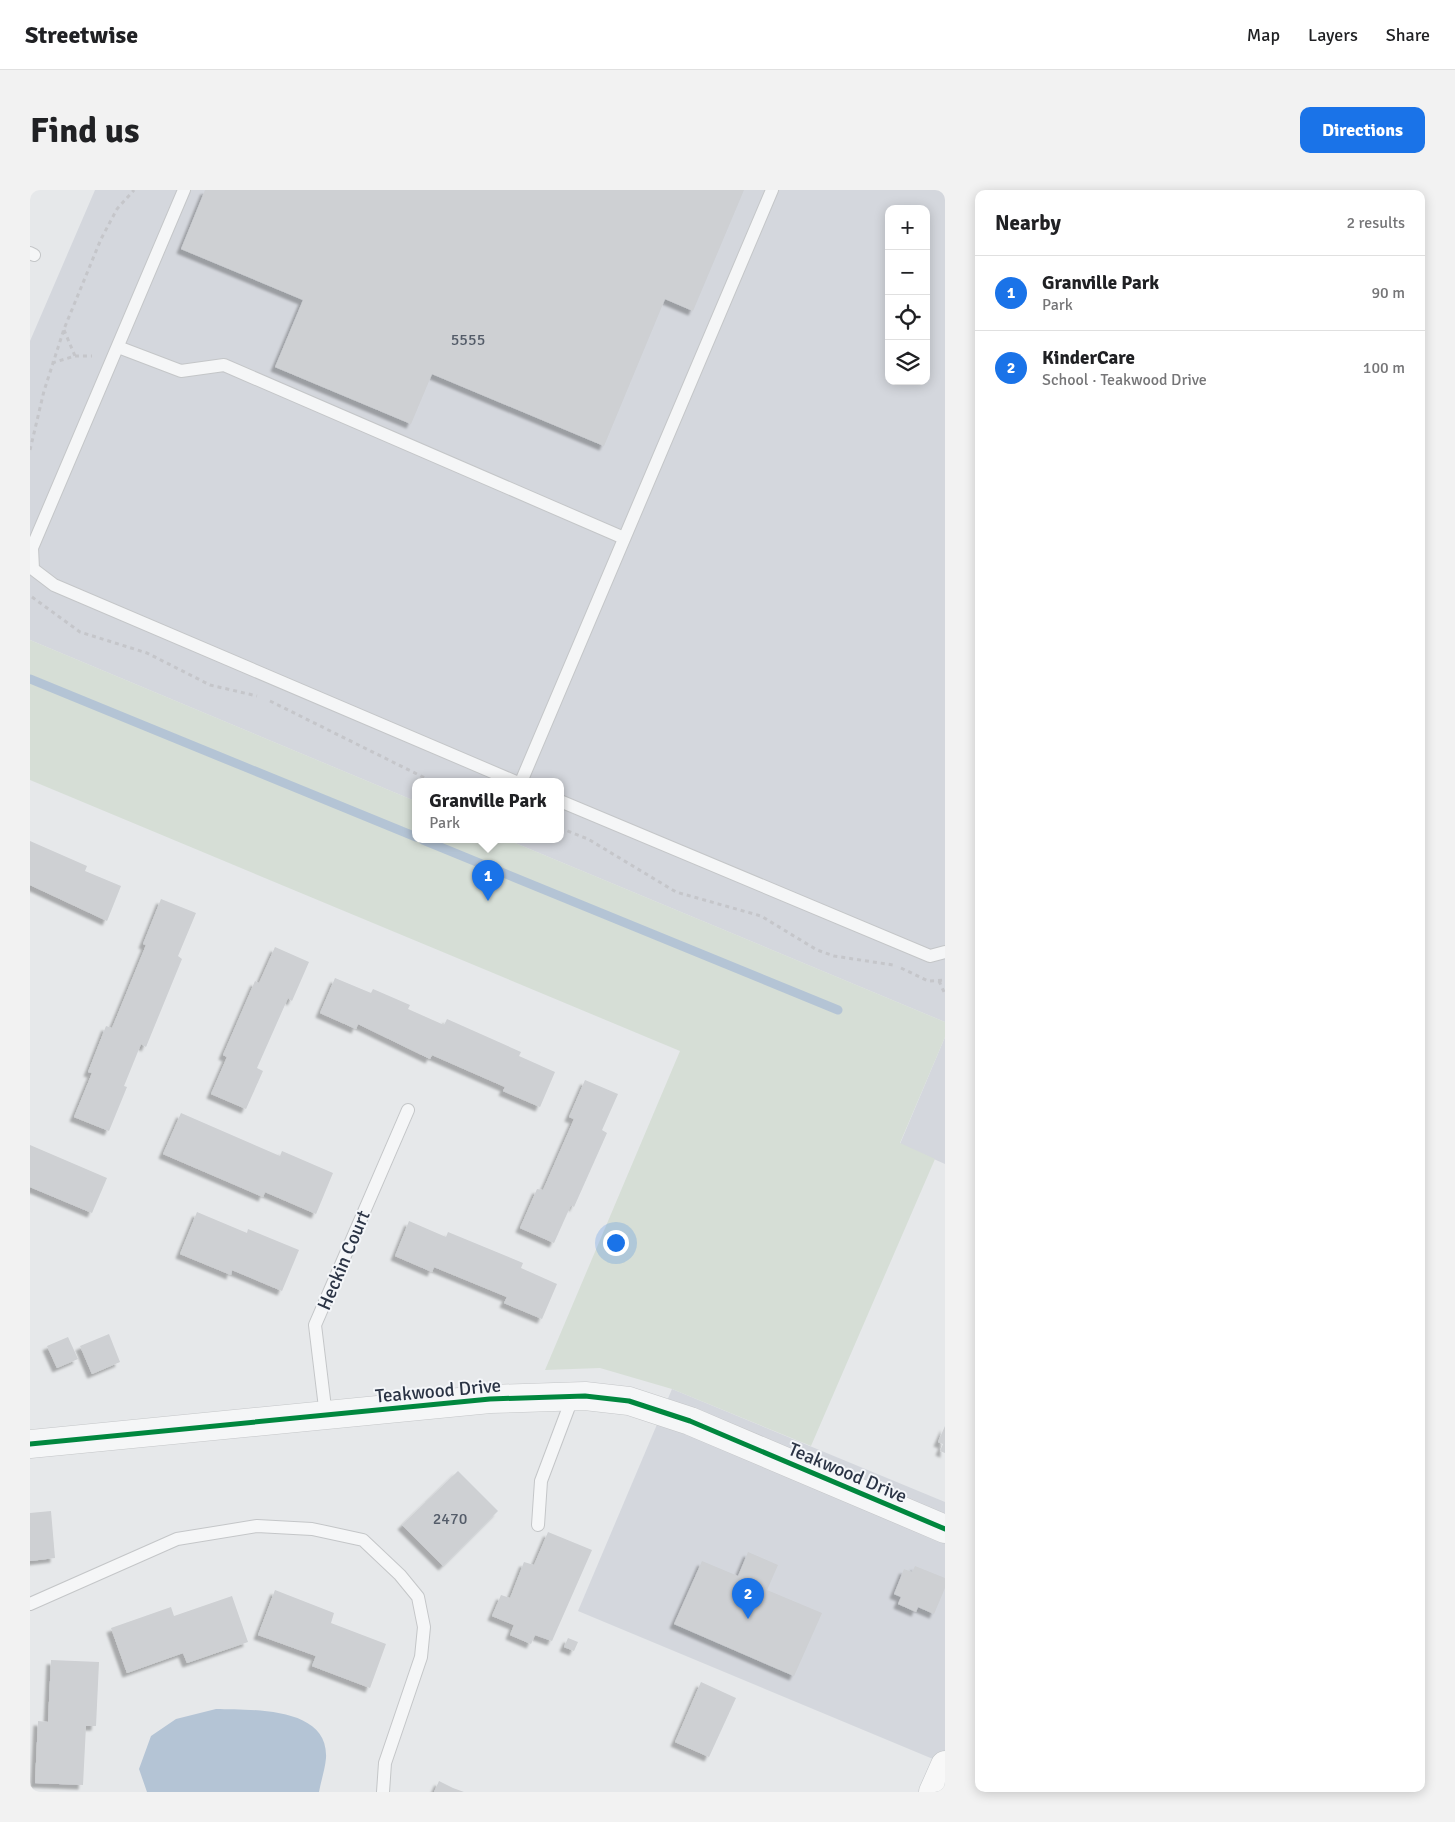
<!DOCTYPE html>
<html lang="en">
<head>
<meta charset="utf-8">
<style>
	:root { --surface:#fff; --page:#f2f2f2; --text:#202124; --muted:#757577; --line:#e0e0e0; --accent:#1a73e8 }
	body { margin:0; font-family:Signika,sans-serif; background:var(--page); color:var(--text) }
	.controls { position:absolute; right:15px; top:15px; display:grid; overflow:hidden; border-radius:10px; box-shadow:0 2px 12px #0003 }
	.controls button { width:45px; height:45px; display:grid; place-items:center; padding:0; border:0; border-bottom:1px solid var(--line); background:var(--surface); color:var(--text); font:25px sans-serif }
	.you { position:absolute; left:585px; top:1052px; width:18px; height:18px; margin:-12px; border:4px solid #fff; border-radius:50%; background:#1a73e8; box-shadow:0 0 0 8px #1a73e833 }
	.badge { display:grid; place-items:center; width:32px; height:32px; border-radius:50%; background:var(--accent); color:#fff; font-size:16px; font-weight:700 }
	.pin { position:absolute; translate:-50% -41px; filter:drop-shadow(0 1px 2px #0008) }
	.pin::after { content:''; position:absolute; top:26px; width:18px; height:15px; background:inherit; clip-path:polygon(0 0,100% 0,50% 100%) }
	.popup { position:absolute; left:382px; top:588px; width:152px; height:65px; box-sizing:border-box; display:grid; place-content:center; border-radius:10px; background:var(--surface); filter:drop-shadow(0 1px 4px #0005); font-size:16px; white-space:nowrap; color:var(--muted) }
	.popup b { font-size:19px; color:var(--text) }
	.popup::after { content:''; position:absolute; left:50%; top:100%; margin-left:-10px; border:10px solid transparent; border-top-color:var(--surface) }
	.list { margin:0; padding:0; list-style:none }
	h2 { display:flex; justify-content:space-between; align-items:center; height:65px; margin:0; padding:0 20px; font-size:21px }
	h2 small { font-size:16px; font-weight:400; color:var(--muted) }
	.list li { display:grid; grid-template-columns:32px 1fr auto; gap:15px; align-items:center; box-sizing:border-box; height:75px; padding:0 20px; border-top:1px solid var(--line) }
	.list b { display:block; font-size:19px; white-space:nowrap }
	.list p { margin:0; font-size:16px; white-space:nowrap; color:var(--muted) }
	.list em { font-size:16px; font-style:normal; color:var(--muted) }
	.icon { flex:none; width:28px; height:28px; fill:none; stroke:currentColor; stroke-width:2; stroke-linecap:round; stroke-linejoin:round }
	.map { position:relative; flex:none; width:915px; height:1602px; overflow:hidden; border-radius:10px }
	header { display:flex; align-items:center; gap:30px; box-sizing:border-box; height:70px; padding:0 25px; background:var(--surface); border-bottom:1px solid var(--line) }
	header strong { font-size:24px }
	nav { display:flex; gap:28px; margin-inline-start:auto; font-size:18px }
	.intro { display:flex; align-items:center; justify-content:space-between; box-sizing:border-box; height:120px; padding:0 30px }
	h1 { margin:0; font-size:35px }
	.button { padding:12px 22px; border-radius:10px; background:var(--accent); color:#fff; font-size:18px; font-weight:700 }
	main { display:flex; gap:30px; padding:0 30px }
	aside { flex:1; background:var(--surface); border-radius:10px; box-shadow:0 2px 12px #0003 }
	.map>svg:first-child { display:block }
</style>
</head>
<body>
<header>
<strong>Streetwise</strong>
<nav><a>Map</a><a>Layers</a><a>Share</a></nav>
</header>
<div class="intro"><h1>Find us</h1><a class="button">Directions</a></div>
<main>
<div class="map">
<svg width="915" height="1602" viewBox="0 0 915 1602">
	<defs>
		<filter id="shadow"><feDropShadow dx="-4.5" dy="4.5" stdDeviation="1" flood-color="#0004"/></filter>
	</defs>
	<rect width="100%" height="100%" fill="#e6e8ea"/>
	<g fill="#d4d7dd" fill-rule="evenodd">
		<path d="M 65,0 L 915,0 L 915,832 L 478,650 L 530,650 L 530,592 L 386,592 L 385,611 L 0,450 L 0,151 ZM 859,19 L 896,19 L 896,191 L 859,191 Z"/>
		<path d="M 915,847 L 915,974 L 870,954 Z"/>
		<path d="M 642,1199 L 915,1312 L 915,1574 L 548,1421 Z"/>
	</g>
	<path fill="#d6ded6" d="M 0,450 L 385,611 L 386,650 L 478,650 L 915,832 L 915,847 L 870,953 L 905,969 L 781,1256 L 642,1199 L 570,1178 L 515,1180 L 650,861 L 0,590 Z"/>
	<path fill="#b4c4d5" d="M 186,1519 C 220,1520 299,1516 296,1568 C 295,1579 291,1591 289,1602 L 117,1602 L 109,1579 L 121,1546 L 146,1529 Z"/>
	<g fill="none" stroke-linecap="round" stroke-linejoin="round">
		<g stroke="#b4c4d5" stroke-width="9">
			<path d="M 0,489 L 386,647"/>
			<path d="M 393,650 L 808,820"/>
		</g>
	</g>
	<g fill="#ced0d3" filter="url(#shadow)">
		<path d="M 175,0 L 714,0 L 663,121 L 635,109 L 574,256 L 402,184 L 381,234 L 245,177 L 273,110 L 151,59 Z"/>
		<path d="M 0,651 L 57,676 L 55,681 L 91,696 L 77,731 L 0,695 Z"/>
		<path d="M 131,709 L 166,723 L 148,766 L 152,769 L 116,857 L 111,854 L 94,896 L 97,897 L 79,941 L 44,927 L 62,883 L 58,882 L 76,836 L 82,838 L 116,755 L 113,754 Z"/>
		<path d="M 245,757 L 279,772 L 262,811 L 258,808 L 227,878 L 233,881 L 216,919 L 181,904 L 197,867 L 193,865 L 225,791 L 229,793 Z"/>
		<path d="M 305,788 L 341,803 L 343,799 L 380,815 L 378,819 L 414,835 L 417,829 L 491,862 L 489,866 L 525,882 L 510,917 L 473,901 L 475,897 L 402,865 L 400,869 L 328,834 L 326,839 L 290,823 Z"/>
		<path d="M 555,890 L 588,904 L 572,940 L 577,943 L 544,1017 L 541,1015 L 524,1053 L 490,1038 L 507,999 L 513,1000 L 544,929 L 539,927 Z"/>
		<path d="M 151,923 L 250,966 L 252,961 L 303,983 L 286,1024 L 235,1002 L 233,1007 L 133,964 Z"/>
		<path d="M 0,955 L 77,988 L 62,1023 L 0,997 Z"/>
		<path d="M 167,1022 L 217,1043 L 218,1039 L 269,1060 L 252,1101 L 202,1080 L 201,1085 L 150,1064 Z"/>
		<path d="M 379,1031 L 416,1047 L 418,1042 L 493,1073 L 491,1078 L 527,1094 L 512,1129 L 474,1113 L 477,1107 L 404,1077 L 402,1082 L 365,1066 Z"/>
		<path d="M 79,1144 L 90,1172 L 62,1184 L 50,1156 Z"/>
		<path d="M 38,1147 L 48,1169 L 27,1178 L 17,1156 Z"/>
		<path d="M 915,1236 L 915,1263 L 910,1261 L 913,1254 L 908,1252 Z"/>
		<path d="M 428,1281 L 468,1321 L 413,1376 L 372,1335 Z"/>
		<path d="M 21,1321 L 25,1368 L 0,1371 L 0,1323 Z"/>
		<path d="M 518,1342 L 562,1360 L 522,1451 L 505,1445 L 501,1454 L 480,1445 L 484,1435 L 462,1426 L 471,1405 L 480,1408 L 494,1372 L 504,1375 Z"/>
		<path d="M 718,1362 L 748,1375 L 737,1400 L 792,1423 L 764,1486 L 644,1434 L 672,1371 L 708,1386 Z"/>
		<path d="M 885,1376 L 915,1388 L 915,1398 L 904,1424 L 888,1417 L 886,1422 L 868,1414 L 871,1407 L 864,1404 L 874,1379 L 882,1382 Z"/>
		<path d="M 245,1400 L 304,1423 L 301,1433 L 356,1454 L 340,1498 L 282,1476 L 286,1466 L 228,1445 Z"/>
		<path d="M 202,1406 L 218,1452 L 157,1473 L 153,1463 L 97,1483 L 81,1438 L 141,1417 L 144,1426 Z"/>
		<path d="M 538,1448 L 548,1452 L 544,1461 L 534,1457 Z"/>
		<path d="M 21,1470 L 69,1472 L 66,1536 L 56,1536 L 53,1595 L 5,1593 L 8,1531 L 18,1532 Z"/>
		<path d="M 671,1492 L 706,1508 L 679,1567 L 645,1552 Z"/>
		<path d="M 409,1591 L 423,1598 L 434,1602 L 404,1602 Z"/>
	</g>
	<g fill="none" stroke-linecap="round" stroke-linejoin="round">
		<g stroke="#c4c6c8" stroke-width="14">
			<g id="service">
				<path d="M 154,0 L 2,358 L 3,379 L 24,395 L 486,592"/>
				<path d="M 0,63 L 4,65"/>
				<path d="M 88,157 L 151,181 L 194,175 L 594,348"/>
				<path d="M 491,592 L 742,0"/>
				<path d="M 530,611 L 900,766 L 915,762"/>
				<path d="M 296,1226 L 285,1135 L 378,920"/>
				<path d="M 508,1335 L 511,1291 L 543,1206"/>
				<path d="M 0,1414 L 147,1349 L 227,1336 L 282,1339 L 333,1350 L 370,1385 L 388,1407 L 394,1437 L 391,1467 L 355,1573 L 353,1602"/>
			</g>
		</g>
		<g stroke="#c4c6c8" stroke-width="29">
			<path id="tertiary" d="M 0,1254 L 460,1209 L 555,1206 L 599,1211 L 660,1231 L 915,1339"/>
		</g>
		<g stroke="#c2c5c8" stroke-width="29">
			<path id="primary" d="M 903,1602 L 915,1575"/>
		</g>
		<g stroke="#c5c6ca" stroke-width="3" stroke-dasharray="4 4" stroke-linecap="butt">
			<path d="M 34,140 L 45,166"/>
			<path d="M 22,173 L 45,166 L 62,166"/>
			<path d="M 0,260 L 14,201 L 34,139 L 71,49 L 87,19 L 104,0"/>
			<path d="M 2,407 L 50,442 L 117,463 L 180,495 L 227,506"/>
			<path d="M 240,511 L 403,592"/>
			<path d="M 530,638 L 558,649 L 646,702 L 731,726 L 787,760 L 804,766 L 863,775"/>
			<path d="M 871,778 L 898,791 L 915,790"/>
			<path d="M 909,791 L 915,804"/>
		</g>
		<use href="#service" stroke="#f5f6f7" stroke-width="12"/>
		<use href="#tertiary" stroke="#f5f6f7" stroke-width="28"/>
		<use href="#primary" stroke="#f8f8f8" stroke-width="28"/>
		<g stroke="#f4f6f9" stroke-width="8">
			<path id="cycleway" d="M 0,1254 L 460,1209 L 555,1206 L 599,1211 L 660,1231 L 915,1339"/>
		</g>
		<use href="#cycleway" stroke="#00873e" stroke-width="5"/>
	</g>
	<g text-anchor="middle" stroke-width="4" stroke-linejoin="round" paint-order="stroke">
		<g font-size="16" fill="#545c69">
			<text x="438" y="155">5555</text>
			<text x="420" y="1334">2470</text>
		</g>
		<g font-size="19" fill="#2b3445" stroke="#f4f6f9">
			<text transform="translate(313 1070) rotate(-67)" y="7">Heckin Court</text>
			<text transform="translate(408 1200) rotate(-5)" y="7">Teakwood Drive</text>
			<text transform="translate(818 1282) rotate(23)" y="7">Teakwood Drive</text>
		</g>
	</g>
</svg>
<div class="controls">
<button>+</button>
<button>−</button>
<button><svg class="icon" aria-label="locate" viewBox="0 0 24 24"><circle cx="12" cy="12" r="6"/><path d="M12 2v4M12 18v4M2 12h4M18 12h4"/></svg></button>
<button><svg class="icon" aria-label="layers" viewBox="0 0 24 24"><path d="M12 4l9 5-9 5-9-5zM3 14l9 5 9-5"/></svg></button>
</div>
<div class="you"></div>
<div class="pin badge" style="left:458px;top:711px">1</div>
<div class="popup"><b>Granville Park</b>Park</div>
<div class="pin badge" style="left:718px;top:1429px">2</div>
</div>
<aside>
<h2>Nearby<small>2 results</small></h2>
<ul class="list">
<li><span class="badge">1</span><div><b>Granville Park</b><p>Park</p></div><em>90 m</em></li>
<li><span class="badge">2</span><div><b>KinderCare</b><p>School · Teakwood Drive</p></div><em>100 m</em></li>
</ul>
</aside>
</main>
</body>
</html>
